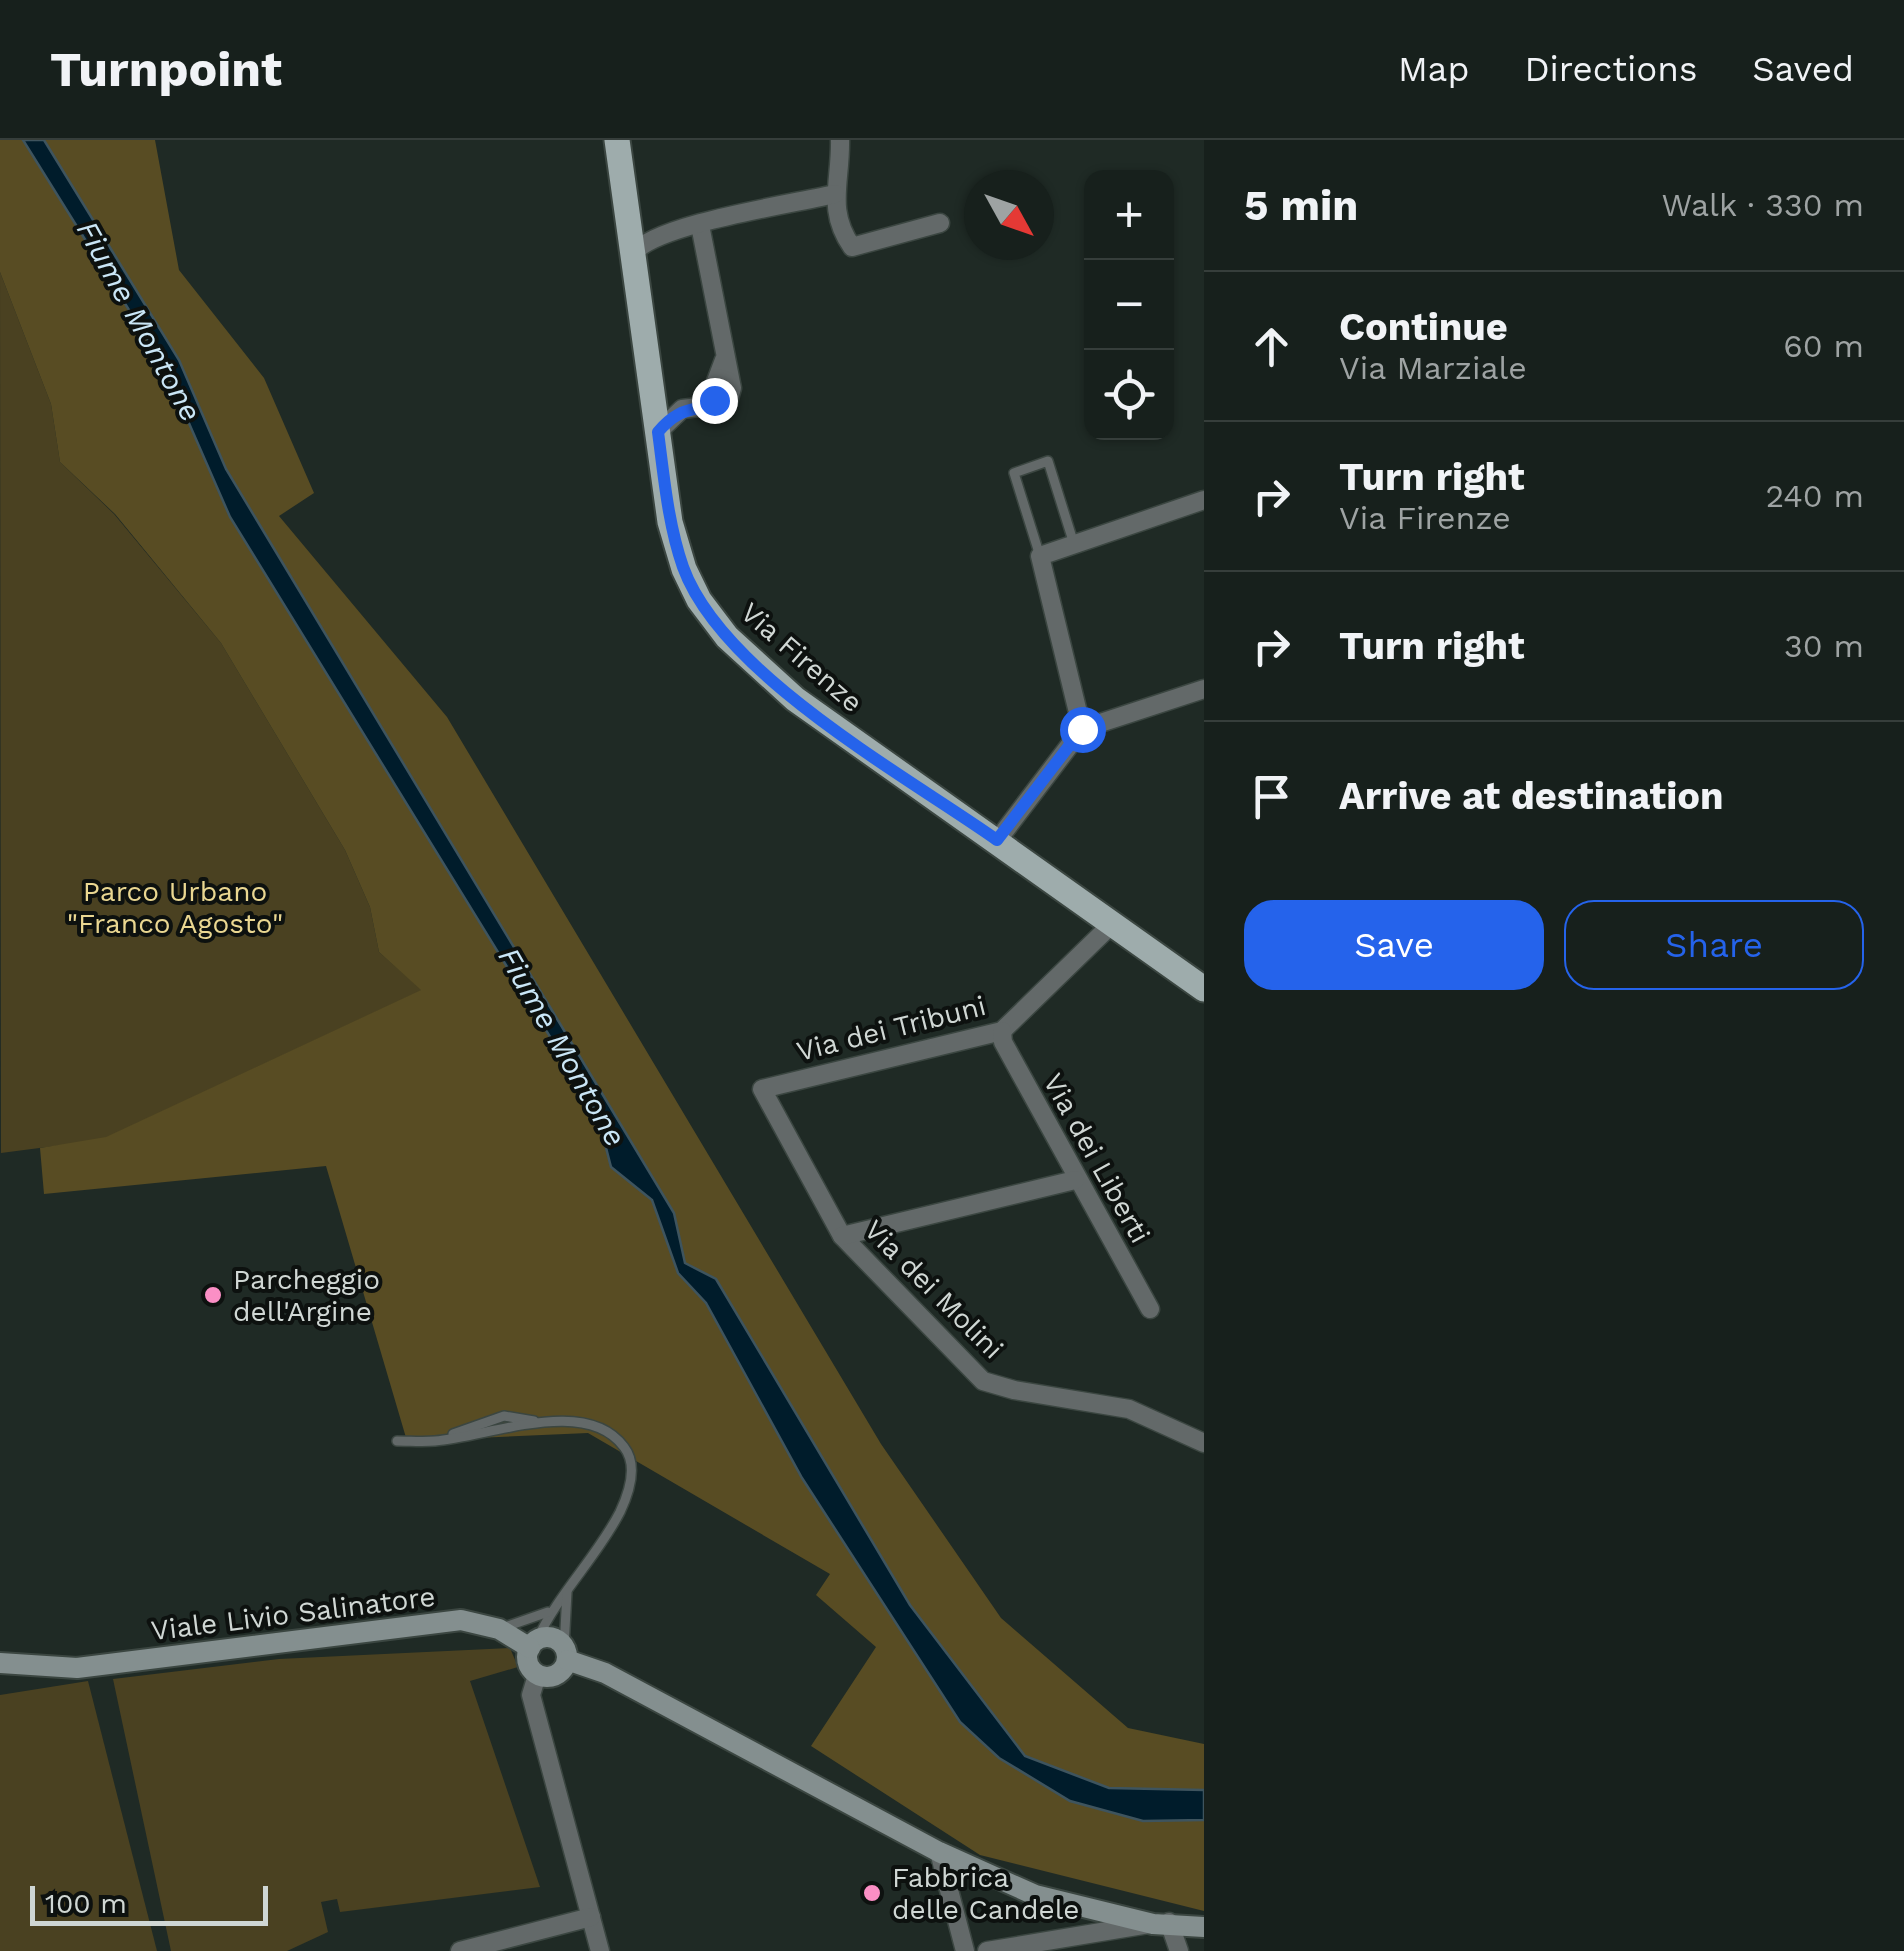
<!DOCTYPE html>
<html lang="en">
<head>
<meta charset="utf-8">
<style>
	:root { --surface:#17201c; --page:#202825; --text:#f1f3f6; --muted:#9ea3a3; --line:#363e3b; --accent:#2563eb }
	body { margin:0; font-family:"Work Sans",sans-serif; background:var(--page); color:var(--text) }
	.controls { position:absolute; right:30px; top:30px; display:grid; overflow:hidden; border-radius:20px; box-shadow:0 2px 8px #0004 }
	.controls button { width:90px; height:90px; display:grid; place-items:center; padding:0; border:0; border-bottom:2px solid var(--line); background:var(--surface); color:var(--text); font:50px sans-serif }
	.compass { position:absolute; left:964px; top:30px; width:90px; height:90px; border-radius:50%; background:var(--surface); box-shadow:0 2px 8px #0004; rotate:130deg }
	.scale { position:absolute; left:30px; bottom:25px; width:238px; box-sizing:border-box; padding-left:10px; border:5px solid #d0d7d4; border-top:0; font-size:28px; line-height:35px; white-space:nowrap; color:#d0d7d4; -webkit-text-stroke:8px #0d110f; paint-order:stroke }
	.stop { position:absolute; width:30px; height:30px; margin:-22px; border:8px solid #2563eb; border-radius:50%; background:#fff }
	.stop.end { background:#2563eb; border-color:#fff; box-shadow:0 2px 10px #0008 }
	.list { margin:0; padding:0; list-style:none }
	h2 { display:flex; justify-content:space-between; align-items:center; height:130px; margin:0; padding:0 40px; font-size:42px }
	h2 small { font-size:32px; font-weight:400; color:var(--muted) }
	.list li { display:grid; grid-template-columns:65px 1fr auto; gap:30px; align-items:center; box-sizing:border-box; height:150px; padding:0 40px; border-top:2px solid var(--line) }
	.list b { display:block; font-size:38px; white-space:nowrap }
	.list p { margin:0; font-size:32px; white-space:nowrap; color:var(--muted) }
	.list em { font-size:32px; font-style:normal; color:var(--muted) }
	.actions { display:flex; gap:20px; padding:30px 40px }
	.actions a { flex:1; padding:22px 0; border:2px solid var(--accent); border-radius:30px; text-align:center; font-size:35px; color:var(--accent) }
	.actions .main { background:var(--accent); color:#fff }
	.icon { flex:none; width:55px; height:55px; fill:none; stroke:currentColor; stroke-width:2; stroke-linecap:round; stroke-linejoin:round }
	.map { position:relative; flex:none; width:1204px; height:1811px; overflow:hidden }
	header { display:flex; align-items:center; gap:60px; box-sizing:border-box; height:140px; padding:0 50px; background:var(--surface); border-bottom:2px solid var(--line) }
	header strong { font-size:48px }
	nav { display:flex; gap:55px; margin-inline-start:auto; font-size:35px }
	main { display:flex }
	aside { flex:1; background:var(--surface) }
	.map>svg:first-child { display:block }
</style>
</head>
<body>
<header>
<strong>Turnpoint</strong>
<nav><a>Map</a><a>Directions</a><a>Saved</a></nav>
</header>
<main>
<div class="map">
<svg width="1204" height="1811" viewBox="0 0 1204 1811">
	<rect width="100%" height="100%" fill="#1f2a25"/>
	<g fill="#4a4121">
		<path d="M 0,132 L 51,264 L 60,322 L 114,374 L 221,503 L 345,710 L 370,767 L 379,812 L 422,850 L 101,1000 L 1,1013 Z"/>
		<path d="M 510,1508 L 518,1527 L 470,1541 L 540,1747 L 340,1772 L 337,1759 L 321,1762 L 328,1792 L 287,1811 L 171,1811 L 113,1539 L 279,1519 Z"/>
		<path d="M 88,1541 L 157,1811 L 0,1811 L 0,1555 Z"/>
	</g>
	<path fill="#584c23" d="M 0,0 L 155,0 L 179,130 L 264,238 L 314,353 L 279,376 L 447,577 L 881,1304 L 1001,1478 L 1128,1588 L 1204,1604 L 1204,1771 L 980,1715 L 811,1606 L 876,1507 L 816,1455 L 830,1434 L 588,1293 L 407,1301 L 326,1026 L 44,1054 L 40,1008 L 106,997 L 421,850 L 379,812 L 370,767 L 345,710 L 221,503 L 115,374 L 60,322 L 51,264 L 0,132 Z"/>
	<path fill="#001c2b" stroke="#3e545e" stroke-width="2.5" d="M 23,0 L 44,0 L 179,220 L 226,329 L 674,1073 L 685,1123 L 716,1139 L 910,1465 L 1025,1616 L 1109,1648 L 1204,1650 L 1204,1680 L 1143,1681 L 1070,1661 L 999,1618 L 960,1582 L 802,1338 L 706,1163 L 678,1133 L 652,1060 L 611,1027 L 597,973 L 230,377 L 164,226 Z"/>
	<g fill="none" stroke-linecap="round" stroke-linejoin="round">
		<g stroke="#3b4641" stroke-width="12">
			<g id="service">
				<path d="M 1040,416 L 1014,333 L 1048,321 L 1074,404"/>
				<path d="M 453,1294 L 504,1276 L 534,1281"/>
				<path d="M 397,1301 C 410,1301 423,1302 435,1301 C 489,1297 586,1255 624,1307 C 638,1325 629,1353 620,1372 C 597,1417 558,1454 537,1500"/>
				<path d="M 502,1488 L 548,1472"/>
				<path d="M 564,1508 L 567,1452"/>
			</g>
		</g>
		<g stroke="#3b4641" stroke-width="21">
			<g id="minor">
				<path d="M 840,0 C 841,42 826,70 852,107 L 940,83"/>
				<path d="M 700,85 L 732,248 L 728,262 L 720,265 L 712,252 L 724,220"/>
				<path d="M 633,114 C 654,84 793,64 835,54"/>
				<path d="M 658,292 L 682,269 L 707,266 L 713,260"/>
				<path d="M 1082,589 L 1040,416 L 1204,360"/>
				<path d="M 1082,589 L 1204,549"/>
				<path d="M 997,701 L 1082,589"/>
				<path d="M 1112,784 L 1002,891 L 762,949 L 842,1096 L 983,1241 L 1014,1250 L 1129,1269 L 1204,1303"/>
				<path d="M 1002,891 L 1003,902 L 1150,1169"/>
				<path d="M 842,1096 L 1075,1040"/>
				<path d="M 537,1535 L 531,1555 L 600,1811"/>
				<path d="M 939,1712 L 965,1811"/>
				<path d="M 1169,1782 L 1179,1811"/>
				<path d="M 460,1811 L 591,1777"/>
				<path d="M 987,1811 L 1149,1784"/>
			</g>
		</g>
		<g stroke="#3b4641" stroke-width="24">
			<g id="secondary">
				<circle cx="547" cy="1517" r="20"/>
				<path d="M 567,1520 L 605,1533 L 939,1712 L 1035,1755 L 1153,1784 L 1204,1787"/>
				<path d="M 0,1523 L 77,1528 L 461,1480 L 499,1489 L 530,1508"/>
			</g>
		</g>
		<g stroke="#3b4641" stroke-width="29">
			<path id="primary" d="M 617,0 L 670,382 L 684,429 L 699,460 L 727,497 L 795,559 L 1204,849"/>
		</g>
		<use href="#service" stroke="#636969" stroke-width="9"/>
		<use href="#minor" stroke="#636969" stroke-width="18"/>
		<use href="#secondary" stroke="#848f8f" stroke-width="20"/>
		<use href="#primary" stroke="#9eacac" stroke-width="25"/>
	</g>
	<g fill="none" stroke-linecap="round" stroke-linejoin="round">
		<path stroke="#2563eb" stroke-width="12" d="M 714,260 C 699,274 683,262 658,292 C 664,337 668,384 683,427 C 722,535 905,635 997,700 L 1082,589"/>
	</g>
	<g fill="#fb8fc5" stroke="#0d110f" stroke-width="4">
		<circle cx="213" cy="1155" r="10"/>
		<circle cx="872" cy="1753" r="10"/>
	</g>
	<g text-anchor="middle" stroke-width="8" stroke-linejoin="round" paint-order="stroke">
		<g font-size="28" fill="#d0d7d4" stroke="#0d110f">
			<text transform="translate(802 517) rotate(41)" y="10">Via Firenze</text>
			<text transform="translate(891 888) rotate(-14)" y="10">Via dei Tribuni</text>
			<text transform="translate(1097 1018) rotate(61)" y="10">Via dei Liberti</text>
			<text transform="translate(934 1149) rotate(45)" y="10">Via dei Molini</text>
			<text transform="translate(293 1473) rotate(-7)" y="10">Viale Livio Salinatore</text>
		</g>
		<g font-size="28" fill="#ead791" stroke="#0d110f">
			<text x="175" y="761">Parco Urbano<tspan x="175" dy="32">"Franco Agosto"</tspan></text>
		</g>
		<g font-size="28" fill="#d0d7d4" stroke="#0d110f" text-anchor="start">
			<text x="233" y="1149">Parcheggio<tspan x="233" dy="32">dell'Argine</tspan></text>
			<text x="892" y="1747">Fabbrica<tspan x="892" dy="32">delle Candele</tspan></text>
		</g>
		<g font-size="30" font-style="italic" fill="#cae6f6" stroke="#0d110f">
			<text transform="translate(139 181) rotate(61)" y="10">Fiume Montone</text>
			<text transform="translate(562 907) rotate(60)" y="10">Fiume Montone</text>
		</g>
	</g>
</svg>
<div class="controls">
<button>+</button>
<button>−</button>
<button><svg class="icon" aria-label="locate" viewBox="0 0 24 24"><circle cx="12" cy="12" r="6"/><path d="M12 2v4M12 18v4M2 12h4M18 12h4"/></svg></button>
</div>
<svg class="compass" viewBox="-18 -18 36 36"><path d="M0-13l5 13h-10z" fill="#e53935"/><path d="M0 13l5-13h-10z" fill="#9ea3a3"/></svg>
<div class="scale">100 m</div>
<div class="stop" style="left:1082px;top:589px"></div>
<div class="stop end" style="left:714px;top:260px"></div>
</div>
<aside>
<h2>5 min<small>Walk · 330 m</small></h2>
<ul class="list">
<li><svg class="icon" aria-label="ahead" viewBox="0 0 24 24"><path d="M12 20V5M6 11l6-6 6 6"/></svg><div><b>Continue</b><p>Via Marziale</p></div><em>60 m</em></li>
<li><svg class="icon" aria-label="right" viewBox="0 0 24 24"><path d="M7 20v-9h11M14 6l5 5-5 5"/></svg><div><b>Turn right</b><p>Via Firenze</p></div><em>240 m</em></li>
<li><svg class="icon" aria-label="right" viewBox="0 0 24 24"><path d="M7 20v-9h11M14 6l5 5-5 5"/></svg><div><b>Turn right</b></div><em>30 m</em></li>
<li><svg class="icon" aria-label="arrive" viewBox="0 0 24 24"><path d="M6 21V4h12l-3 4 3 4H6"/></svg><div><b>Arrive at destination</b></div></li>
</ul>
<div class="actions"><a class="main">Save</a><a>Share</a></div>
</aside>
</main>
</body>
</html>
